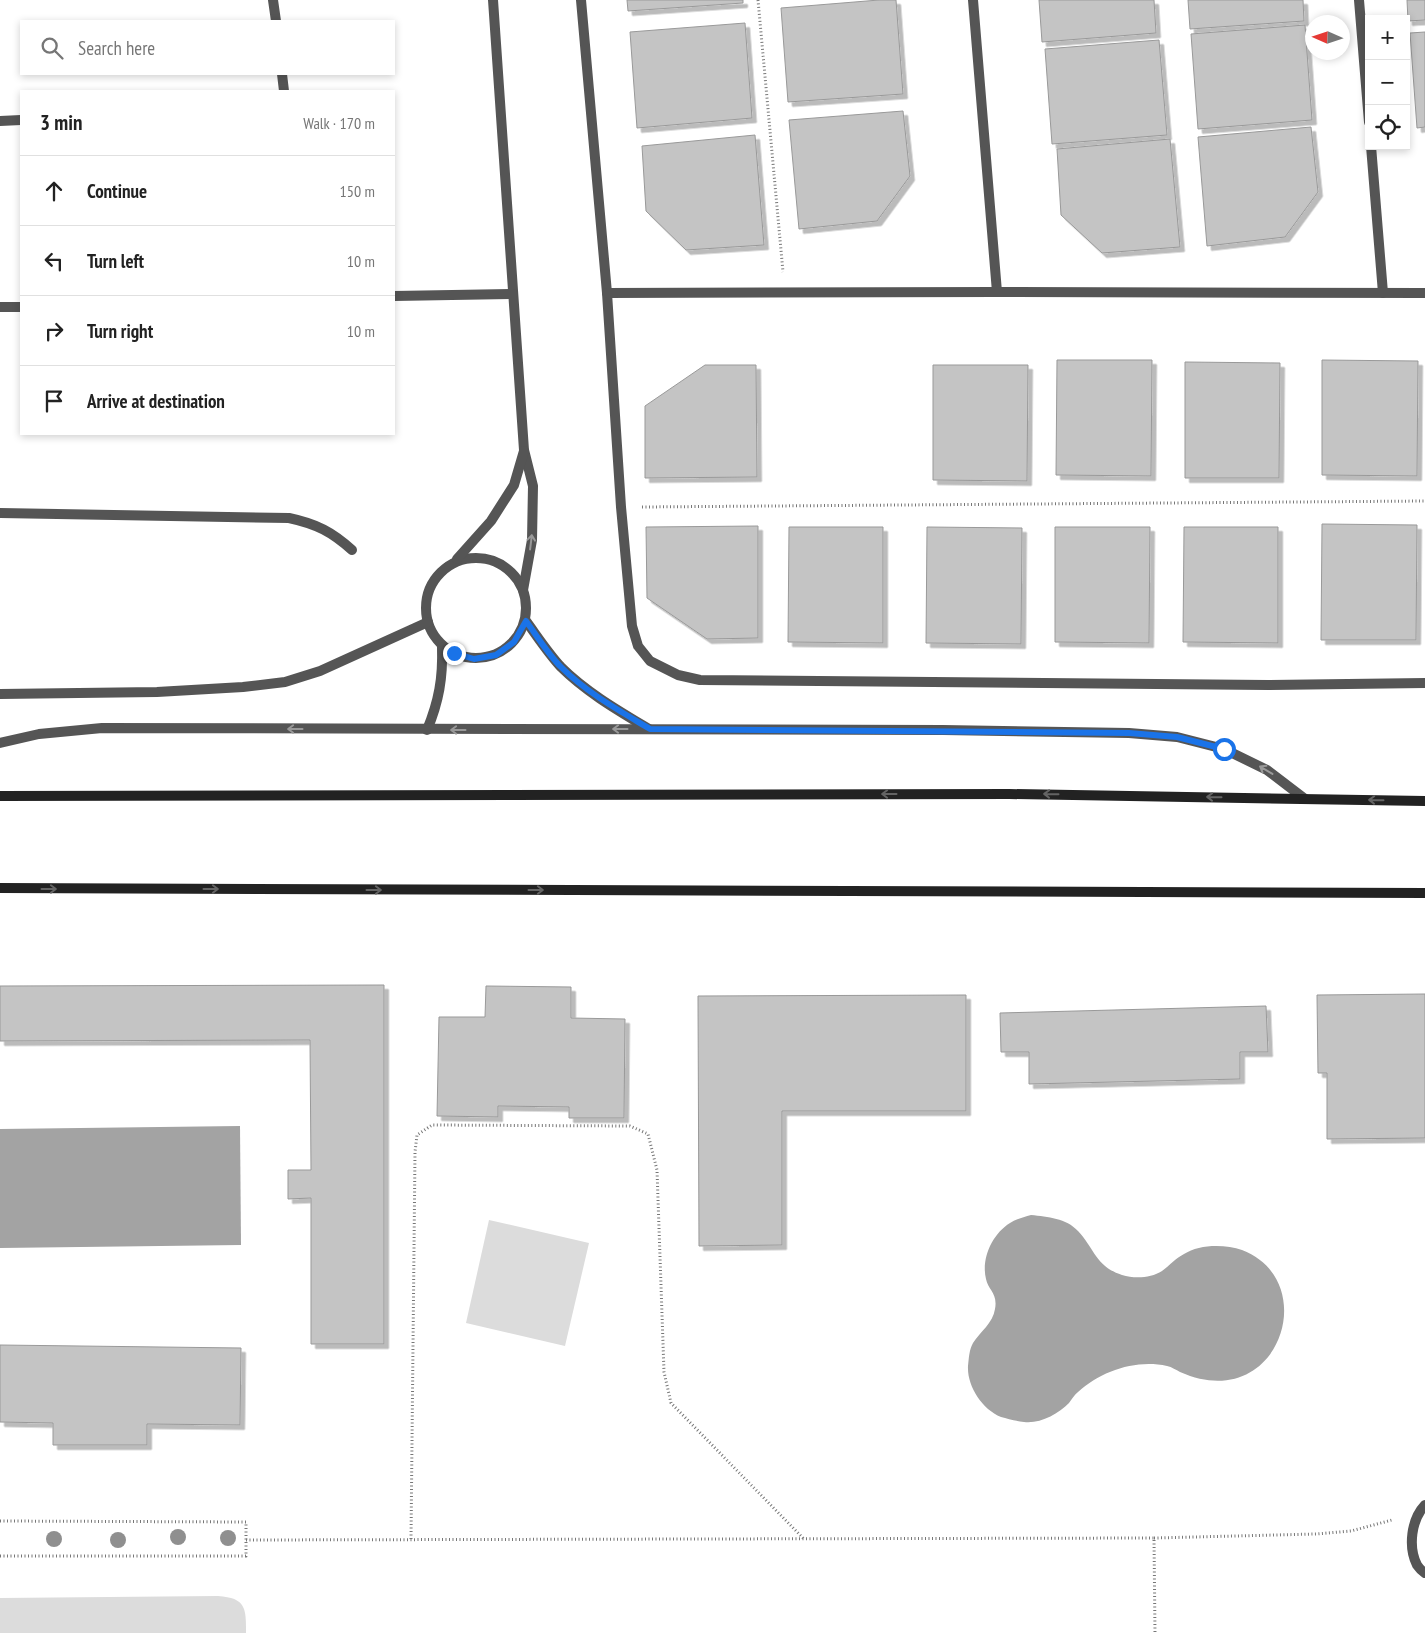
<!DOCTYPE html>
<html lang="en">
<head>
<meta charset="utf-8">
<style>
	:root { --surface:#fff; --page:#f2f2f2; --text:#222; --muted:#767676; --line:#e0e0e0 }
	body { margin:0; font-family:"PT Sans Narrow",sans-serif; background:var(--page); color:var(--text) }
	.controls { position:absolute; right:15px; top:15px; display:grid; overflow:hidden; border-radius:0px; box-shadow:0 2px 8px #0003 }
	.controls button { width:45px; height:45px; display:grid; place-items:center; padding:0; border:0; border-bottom:1px solid var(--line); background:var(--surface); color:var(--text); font:25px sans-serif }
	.compass { position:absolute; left:1305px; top:15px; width:45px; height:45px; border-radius:50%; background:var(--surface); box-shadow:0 2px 8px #0003; rotate:273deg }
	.stop { position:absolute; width:15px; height:15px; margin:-11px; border:4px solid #1a73e8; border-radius:50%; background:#fff }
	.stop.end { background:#1a73e8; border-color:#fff; box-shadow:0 1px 5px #0008 }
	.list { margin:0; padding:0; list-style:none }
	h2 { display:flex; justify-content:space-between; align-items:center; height:65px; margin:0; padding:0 20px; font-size:21px }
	h2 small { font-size:16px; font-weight:400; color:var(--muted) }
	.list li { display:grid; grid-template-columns:32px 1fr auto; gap:15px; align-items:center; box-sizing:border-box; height:70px; padding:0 20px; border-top:1px solid var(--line) }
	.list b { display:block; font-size:19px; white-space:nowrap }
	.list em { font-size:16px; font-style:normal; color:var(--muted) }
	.icon { flex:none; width:28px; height:28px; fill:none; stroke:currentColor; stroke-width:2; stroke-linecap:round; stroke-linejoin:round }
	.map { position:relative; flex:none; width:1425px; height:1633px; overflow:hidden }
	.search { position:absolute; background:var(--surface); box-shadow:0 2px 8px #0003; left:20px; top:20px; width:375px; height:55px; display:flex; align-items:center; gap:12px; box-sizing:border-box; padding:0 18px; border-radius:0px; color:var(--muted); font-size:19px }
	.panel { position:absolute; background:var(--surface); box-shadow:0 2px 8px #0003; left:20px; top:90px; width:375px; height:345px; border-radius:0px }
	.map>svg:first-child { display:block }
</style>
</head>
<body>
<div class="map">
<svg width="1425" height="1633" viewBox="0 0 1425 1633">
	<defs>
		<filter id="shadow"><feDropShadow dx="4.5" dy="4.5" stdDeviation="0" flood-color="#0004"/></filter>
	</defs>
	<rect width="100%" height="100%" fill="#fff"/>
	<g fill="#dcdcdc">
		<path d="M 489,1220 L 589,1243 L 565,1346 L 466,1323 Z"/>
		<path d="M 218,1596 C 246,1598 246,1608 246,1633 L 0,1633 L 0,1598 Z"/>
	</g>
	<g fill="#a3a3a3">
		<path d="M 240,1126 L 241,1245 L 0,1248 L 0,1129 Z"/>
		<path d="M 1031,1215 C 1048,1217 1066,1218 1078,1231 C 1095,1249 1095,1266 1122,1275 C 1135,1279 1151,1278 1162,1271 C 1170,1265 1176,1258 1184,1254 C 1199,1244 1225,1244 1242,1250 C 1323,1281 1279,1416 1180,1372 C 1176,1370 1172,1367 1167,1366 C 1136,1359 1101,1371 1078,1392 C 1074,1395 1072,1399 1069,1403 C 1058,1414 1040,1424 1024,1422 C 1016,1421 1008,1419 1001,1417 C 982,1409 967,1386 968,1366 C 969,1358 969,1350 973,1343 C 980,1332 993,1323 995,1309 C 998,1293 988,1290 986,1279 C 981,1259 992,1234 1010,1223 C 1016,1219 1024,1217 1031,1215 Z"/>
	</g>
	<g fill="#c4c4c4" stroke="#999" filter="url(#shadow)">
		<path d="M 627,0 L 743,0 L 743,3 L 628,11 Z"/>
		<path d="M 879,0 L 896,0 L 903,94 L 788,102 L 781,8 Z"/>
		<path d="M 1039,0 L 1154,0 L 1156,33 L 1042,42 Z"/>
		<path d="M 1188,0 L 1303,0 L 1304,21 L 1190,29 Z"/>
		<path d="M 1407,0 L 1425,0 L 1425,20 L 1408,21 Z"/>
		<path d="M 745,23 L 752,118 L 637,128 L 630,32 Z"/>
		<path d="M 1305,25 L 1312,120 L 1198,129 L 1191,34 Z"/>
		<path d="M 1425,32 L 1425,127 L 1417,128 L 1410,33 Z"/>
		<path d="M 1159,40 L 1167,135 L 1052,144 L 1045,49 Z"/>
		<path d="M 903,111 L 910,176 L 877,221 L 799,229 L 789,120 Z"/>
		<path d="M 1311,127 L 1318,192 L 1285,237 L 1207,246 L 1198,137 Z"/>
		<path d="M 755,135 L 764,245 L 686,250 L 646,211 L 642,146 Z"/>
		<path d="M 1170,139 L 1180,247 L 1102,253 L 1061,215 L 1057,149 Z"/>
		<path d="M 1057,360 L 1152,360 L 1151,476 L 1056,475 Z"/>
		<path d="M 1322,360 L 1418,361 L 1417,476 L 1322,475 Z"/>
		<path d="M 1185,362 L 1280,363 L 1279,478 L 1185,478 Z"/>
		<path d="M 705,365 L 756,365 L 757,477 L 645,478 L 645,406 Z"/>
		<path d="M 933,365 L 1028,365 L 1027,481 L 933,480 Z"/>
		<path d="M 1322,524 L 1417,525 L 1416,640 L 1321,640 Z"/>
		<path d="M 758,526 L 758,638 L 707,639 L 647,598 L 646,527 Z"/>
		<path d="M 789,527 L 883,527 L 883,643 L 788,642 Z"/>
		<path d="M 927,527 L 1022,528 L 1021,644 L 926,643 Z"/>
		<path d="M 1055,527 L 1150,527 L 1149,643 L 1055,642 Z"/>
		<path d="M 1184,527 L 1278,527 L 1278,643 L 1183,642 Z"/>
		<path d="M 384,985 L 384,1344 L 311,1344 L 311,1198 L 288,1199 L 288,1170 L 311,1170 L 310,1040 L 0,1041 L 0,986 Z"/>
		<path d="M 486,986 L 571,987 L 571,1018 L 625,1019 L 624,1118 L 569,1118 L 569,1107 L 498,1106 L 498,1117 L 437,1116 L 439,1017 L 485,1017 Z"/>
		<path d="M 1425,994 L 1425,1138 L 1327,1139 L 1327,1073 L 1318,1073 L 1317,995 Z"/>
		<path d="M 966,995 L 966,1111 L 782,1111 L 782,1245 L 699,1246 L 698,996 Z"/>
		<path d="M 1266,1006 L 1268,1052 L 1240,1052 L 1240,1079 L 1029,1084 L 1029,1052 L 1001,1052 L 1000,1013 Z"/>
		<path d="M 0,1345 L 241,1348 L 240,1425 L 147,1424 L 147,1445 L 53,1445 L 53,1423 L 0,1422 Z"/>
	</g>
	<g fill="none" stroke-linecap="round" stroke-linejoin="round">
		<g stroke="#777" stroke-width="3" stroke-dasharray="1 2.5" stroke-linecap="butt">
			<path d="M 758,0 L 783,272"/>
			<path d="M 642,507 L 1425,501"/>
			<path d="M 0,1521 L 246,1522 L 246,1556 L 0,1556"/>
			<path d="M 1154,1538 L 1316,1534 L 1351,1531 L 1392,1520"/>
			<path d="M 411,1539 L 415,1152 L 417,1135 L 432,1125 L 630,1126 L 648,1134 L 657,1170 L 664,1372 L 671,1403 L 804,1539"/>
			<path d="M 246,1540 L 1154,1538 L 1155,1633"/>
		</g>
		<path stroke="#555" stroke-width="10" d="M 1425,1505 C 1411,1520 1408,1547 1417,1565 C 1419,1568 1422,1571 1425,1573"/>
		<g stroke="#555" stroke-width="10">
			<path d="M 273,0 L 276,21"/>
			<path d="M 493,0 L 524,450 L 533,486 L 532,540 L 523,590"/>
			<path d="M 581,0 L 607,293 L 621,507 L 632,626 L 638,646 L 650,661 L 678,675 L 700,680 L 1268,685 L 1425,683"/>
			<path d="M 973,0 L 997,292"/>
			<path d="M 1359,0 L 1369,122"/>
			<path d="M 282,74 L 284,91"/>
			<path d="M 0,121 L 21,120"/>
			<path d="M 1371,146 L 1383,293"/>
			<path d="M 607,293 L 997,292 L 1425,293"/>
			<path d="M 394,296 L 513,294"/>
			<path d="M 0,307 L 21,307"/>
			<path d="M 0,513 L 289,518 C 317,524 332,532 352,550"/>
			<circle cx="476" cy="608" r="50"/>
			<path d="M 457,559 L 491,521 L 514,485 L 524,451"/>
			<path d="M 526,621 C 537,636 548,653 561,667 C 586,692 619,711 649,729"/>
			<path d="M 0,694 L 157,692 L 243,687 L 285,682 L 320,671 L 428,622"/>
			<path d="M 427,730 C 439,701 443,678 442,647"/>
			<path d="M 0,743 L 39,734 L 102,728 L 943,730 L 1129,733 L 1177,737 L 1224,749 L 1267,770 L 1305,799"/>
		</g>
		<g stroke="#222" stroke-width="10">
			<path d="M 0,796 L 1009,794 L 1425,801"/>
			<path d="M 0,888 L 1425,893"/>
		</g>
	</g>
	<g fill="#8f8f8f">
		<circle cx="178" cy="1537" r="8"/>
		<circle cx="228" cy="1538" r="8"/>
		<circle cx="54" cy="1539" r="8"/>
		<circle cx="118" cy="1540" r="8"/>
	</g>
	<defs><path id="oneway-shaft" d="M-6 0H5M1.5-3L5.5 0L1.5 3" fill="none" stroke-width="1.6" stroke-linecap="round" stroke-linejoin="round" transform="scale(1.25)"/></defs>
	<g stroke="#999">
		<use href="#oneway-shaft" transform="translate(531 542) rotate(-83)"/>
		<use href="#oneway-shaft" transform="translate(295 729) rotate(-180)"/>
		<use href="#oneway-shaft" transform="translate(620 729) rotate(180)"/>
		<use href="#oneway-shaft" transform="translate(458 730) rotate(180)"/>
		<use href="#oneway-shaft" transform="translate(1266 770) rotate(-149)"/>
	</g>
	<g stroke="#646464">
		<use href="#oneway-shaft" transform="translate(889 794) rotate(180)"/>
		<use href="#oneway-shaft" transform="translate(1051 794) rotate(-179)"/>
		<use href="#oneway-shaft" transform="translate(1214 797) rotate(-179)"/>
		<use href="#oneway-shaft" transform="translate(1376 800) rotate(-179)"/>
		<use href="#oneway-shaft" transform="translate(49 889)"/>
		<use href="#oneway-shaft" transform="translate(211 889)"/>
		<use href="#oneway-shaft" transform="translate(374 890)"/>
		<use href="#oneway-shaft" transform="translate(536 890)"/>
	</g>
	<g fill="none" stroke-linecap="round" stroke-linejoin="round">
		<path stroke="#1a73e8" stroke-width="6" d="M 454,653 L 474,659 L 496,655 L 514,642 L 526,621 C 537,636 548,654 561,667 C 587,693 620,711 650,729 L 1129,733 L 1177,737 L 1224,749"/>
	</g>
</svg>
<div class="controls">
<button>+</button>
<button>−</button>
<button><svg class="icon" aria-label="locate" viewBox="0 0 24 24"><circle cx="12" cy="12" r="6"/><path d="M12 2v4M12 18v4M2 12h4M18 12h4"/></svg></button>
</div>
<svg class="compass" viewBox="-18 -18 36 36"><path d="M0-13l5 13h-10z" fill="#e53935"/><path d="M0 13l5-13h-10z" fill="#767676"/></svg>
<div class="stop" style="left:1224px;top:749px"></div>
<div class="stop end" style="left:454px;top:653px"></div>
<div class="search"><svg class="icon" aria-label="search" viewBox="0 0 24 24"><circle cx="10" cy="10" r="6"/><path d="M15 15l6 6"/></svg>Search here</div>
<section class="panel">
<h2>3 min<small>Walk · 170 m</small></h2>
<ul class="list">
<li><svg class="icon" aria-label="ahead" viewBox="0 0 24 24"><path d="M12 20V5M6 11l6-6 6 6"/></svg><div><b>Continue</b></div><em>150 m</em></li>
<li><svg class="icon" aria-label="left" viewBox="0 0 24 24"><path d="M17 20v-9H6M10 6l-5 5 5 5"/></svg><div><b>Turn left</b></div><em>10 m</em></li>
<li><svg class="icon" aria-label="right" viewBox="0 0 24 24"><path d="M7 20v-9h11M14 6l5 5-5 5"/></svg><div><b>Turn right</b></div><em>10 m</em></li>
<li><svg class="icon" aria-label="arrive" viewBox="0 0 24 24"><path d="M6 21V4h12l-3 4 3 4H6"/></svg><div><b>Arrive at destination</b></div></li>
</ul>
</section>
</div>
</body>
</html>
